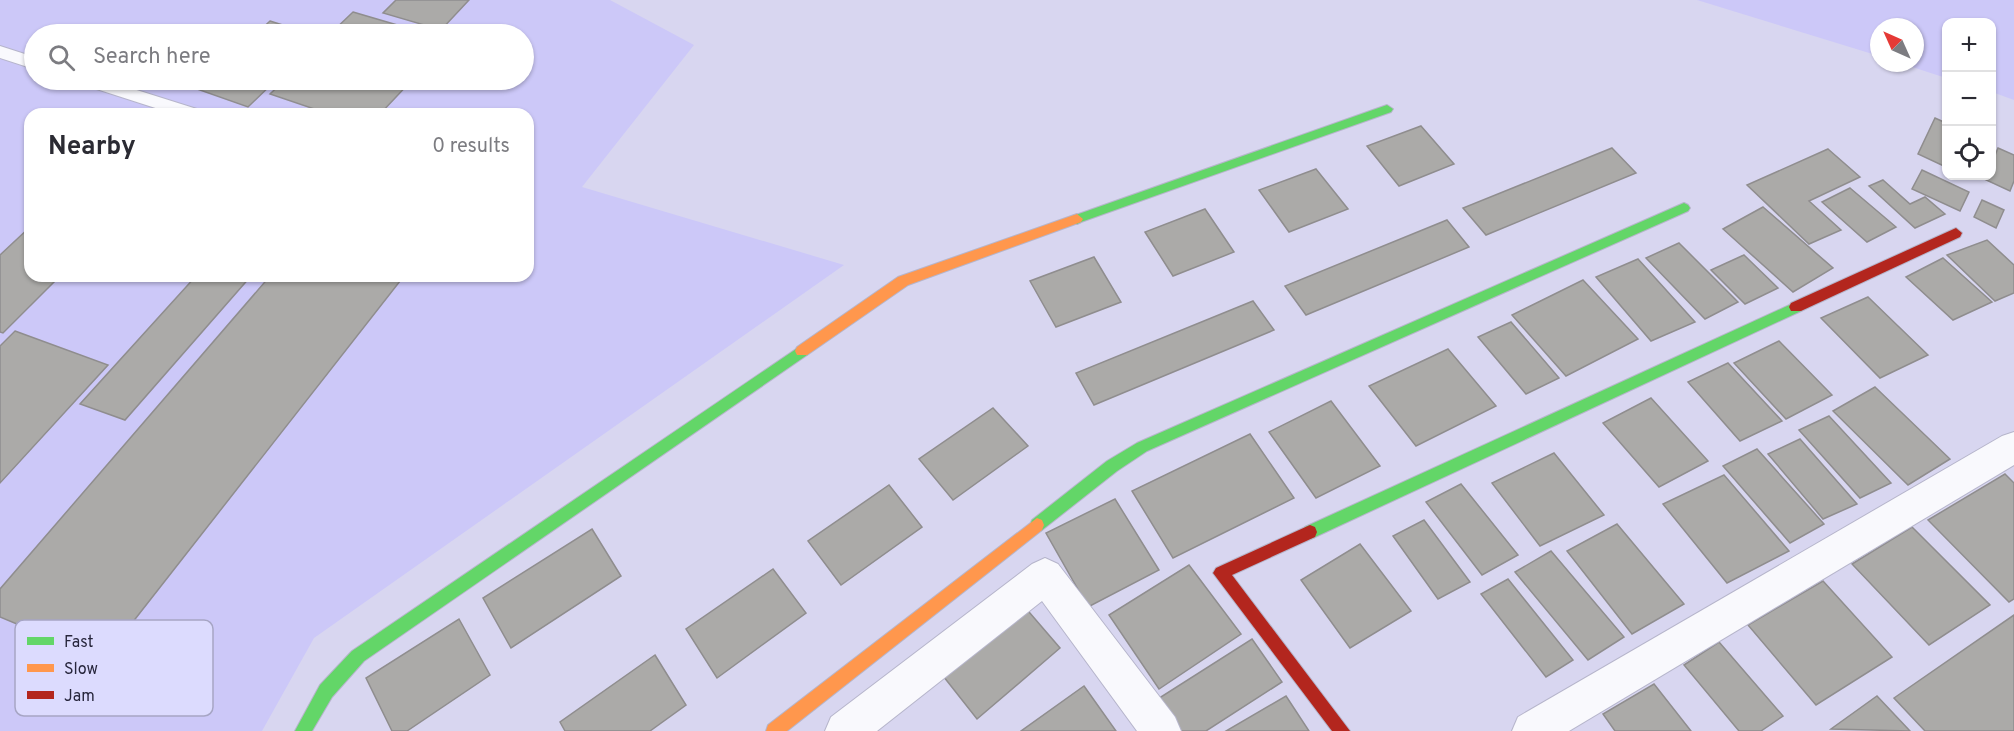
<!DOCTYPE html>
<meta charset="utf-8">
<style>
:root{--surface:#fff;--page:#f2f2f3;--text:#2b2b33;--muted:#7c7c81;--line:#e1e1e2}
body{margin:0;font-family:Overpass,sans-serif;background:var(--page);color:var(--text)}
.controls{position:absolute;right:18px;top:18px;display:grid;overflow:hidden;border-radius:12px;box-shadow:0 2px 4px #0004}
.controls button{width:54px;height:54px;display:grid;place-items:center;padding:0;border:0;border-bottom:2px solid var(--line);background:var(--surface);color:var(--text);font:30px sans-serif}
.compass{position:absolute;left:1870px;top:18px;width:54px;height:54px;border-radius:50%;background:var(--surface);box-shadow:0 2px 4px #0004;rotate:315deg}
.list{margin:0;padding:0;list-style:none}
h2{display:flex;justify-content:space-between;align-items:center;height:78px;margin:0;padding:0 24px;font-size:26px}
h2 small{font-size:20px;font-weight:400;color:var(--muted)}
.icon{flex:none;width:33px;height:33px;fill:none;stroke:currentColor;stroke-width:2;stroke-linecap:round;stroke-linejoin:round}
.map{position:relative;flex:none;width:2014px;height:731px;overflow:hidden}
.search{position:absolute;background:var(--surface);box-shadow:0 2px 4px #0004;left:24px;top:24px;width:510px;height:66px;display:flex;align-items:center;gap:15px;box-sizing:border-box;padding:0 21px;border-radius:33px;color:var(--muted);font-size:22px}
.panel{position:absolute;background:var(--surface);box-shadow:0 2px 4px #0004;left:24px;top:108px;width:510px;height:174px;border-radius:18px}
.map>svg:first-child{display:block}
.built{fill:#ccc8f8;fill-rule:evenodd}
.building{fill:#abaaa8;stroke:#8f8d8e;stroke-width:1.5}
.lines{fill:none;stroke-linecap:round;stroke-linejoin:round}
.lane-casing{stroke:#b6b5cb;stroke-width:2}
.street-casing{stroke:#b6b5cb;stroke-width:2}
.fast-casing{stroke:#b6b5cb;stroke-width:2}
.slow-casing{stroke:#b6b5cb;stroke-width:2}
.jam-casing{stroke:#b6b5cb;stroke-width:2}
.lane{fill:#f9f9fd;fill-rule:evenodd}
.street{fill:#f9f9fd;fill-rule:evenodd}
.fast{fill:#63d668;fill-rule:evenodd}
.slow{fill:#ff974d;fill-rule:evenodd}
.jam{fill:#b3261e;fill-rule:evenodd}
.key{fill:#dcdbfe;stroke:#a6a5c4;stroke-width:1.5}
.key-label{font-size:16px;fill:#27263c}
</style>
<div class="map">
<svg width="2014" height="731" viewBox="0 0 2014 731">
<rect width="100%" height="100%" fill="#d8d6f0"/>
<!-- built -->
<g class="built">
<path d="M0 0H610L694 45 582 187 844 265 314 638 262 731H0ZM34 34H524V80H34ZM30 114H528V276H30Z"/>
<path d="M1697 0H2014V100L1992 92V22H1946V78L1900 63H1915V27H1879V56Z"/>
</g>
<!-- building -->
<g class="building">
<path d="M396 0H469L441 30 383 13Z"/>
<path d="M353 12 428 34H330Z"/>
<path d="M270 21 311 34H256Z"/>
<path d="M207 80H276L248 107 197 89Z"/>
<path d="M285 80H412L380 114H329L270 94Z"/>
<path d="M1935 118 1946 123V167L1918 154Z"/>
<path d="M1421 126 1454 164 1399 186 1367 146Z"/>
<path d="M1612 148 1636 173 1486 235 1463 208Z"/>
<path d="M1998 148 2014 155V181L2010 191 1984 179 1986 176H1992V163Z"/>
<path d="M1828 149 1860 177 1809 201 1841 230 1809 244 1747 185Z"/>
<path d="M1316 169 1348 209 1289 232 1259 190Z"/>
<path d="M1922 170 1969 192 1960 211 1912 189Z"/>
<path d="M1883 180 1910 204 1925 197 1945 214 1915 228 1869 186Z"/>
<path d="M1850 188 1896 227 1867 242 1822 202Z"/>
<path d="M1982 200 2004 210 1996 228 1974 217Z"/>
<path d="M1763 207 1833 268 1793 292 1723 229Z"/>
<path d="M1205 209 1234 252 1173 276 1145 232Z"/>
<path d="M1447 220 1469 247 1306 315 1285 286Z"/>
<path d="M30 227V276H60L3 333 0 332V255Z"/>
<path d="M1987 240 2014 265V293L1995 301 1947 255Z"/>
<path d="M1679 243 1738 302 1705 319 1646 258Z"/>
<path d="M1744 255 1778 288 1745 304 1711 270Z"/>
<path d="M1094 257 1121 302 1056 327 1030 281Z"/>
<path d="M1943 258 1992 302 1953 320 1906 277Z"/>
<path d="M1638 259 1695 322 1651 341 1596 277Z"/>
<path d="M196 276H251L125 420 80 404Z"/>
<path d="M270 276H404L103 660 0 617V589Z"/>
<path d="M1583 280 1638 339 1566 376 1512 315Z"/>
<path d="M1868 297 1928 355 1880 378 1821 318Z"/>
<path d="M1253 301 1274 330 1094 405 1076 373Z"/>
<path d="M1511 322 1559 378 1526 394 1478 337Z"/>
<path d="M15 331 108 365 0 483V346Z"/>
<path d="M1779 341 1832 395 1786 419 1734 363Z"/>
<path d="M1448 349 1496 406 1416 446 1369 386Z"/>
<path d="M1728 363 1782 421 1740 441 1688 382Z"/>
<path d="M1875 387 1950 459 1908 485 1833 411Z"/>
<path d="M1651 398 1708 461 1659 487 1603 423Z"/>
<path d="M1331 401 1380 466 1316 498 1269 432Z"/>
<path d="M993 408 1028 446 953 500 919 459Z"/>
<path d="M1829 416 1891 483 1860 498 1799 430Z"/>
<path d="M1250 434 1294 498 1173 558 1132 491Z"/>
<path d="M1800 439 1857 504 1823 519 1768 454Z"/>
<path d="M1757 449 1824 524 1790 543 1723 466Z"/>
<path d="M1554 453 1604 515 1540 546 1492 483Z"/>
<path d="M2005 474 2014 483V599L2009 602 1928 520Z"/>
<path d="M1724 475 1789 551 1727 583 1663 504Z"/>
<path d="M1461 484 1518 555 1482 575 1426 502Z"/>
<path d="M889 485 922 527 841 585 808 541Z"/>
<path d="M1115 499 1159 570 1088 607 1046 533Z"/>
<path d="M1424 520 1470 582 1438 599 1393 536Z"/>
<path d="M1617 524 1684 604 1632 634 1567 551Z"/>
<path d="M1912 527 1990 605 1929 645 1852 564Z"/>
<path d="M592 529 621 576 511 648 483 598Z"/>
<path d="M1360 544 1411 611 1350 648 1301 580Z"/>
<path d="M1551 551 1624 637 1588 660 1515 572Z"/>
<path d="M1189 565 1241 634 1159 689 1109 615Z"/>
<path d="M773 569 806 613 717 678 686 629Z"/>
<path d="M1508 579 1573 660 1546 677 1481 594Z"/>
<path d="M1823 581 1892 657 1816 705 1748 625Z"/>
<path d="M1023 605 1060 648 977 719 940 672Z"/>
<path d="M2014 615V731H1925L1894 698Z"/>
<path d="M459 619 490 675 407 731H392L366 678Z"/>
<path d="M1252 639 1282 682 1206 731H1172L1153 702Z"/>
<path d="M1719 642 1783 716 1761 731H1739L1684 665Z"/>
<path d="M655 655 686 705 650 731H565L560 722Z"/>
<path d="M1654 684 1691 731H1615L1603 714Z"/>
<path d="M1084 686 1116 731H1021Z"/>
<path d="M1286 696 1309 731H1226Z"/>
<path d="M1877 696 1910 731 1831 729Z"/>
</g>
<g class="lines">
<!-- lane casing -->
<g class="lane-casing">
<g id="lane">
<path d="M0 46 34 57V69L0 58Z"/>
<path d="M79 80H105L200 110 202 114H174L81 84Z"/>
</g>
</g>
<!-- street casing -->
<g class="street-casing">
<g id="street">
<path d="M2014 432V465L1569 731H1512L1518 717 2002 436Z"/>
<path d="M1045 558 1058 564 1175 717 1181 731H1137L1042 601 877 731H825L831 717 1032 564Z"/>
</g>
</g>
<!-- fast casing -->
<g class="fast-casing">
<g id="fast">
<path d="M1387 105 1393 109 1391 112 1081 222 1077 224 1071 219 1073 216Z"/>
<path d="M1684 203 1688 205 1690 208 1688 211 1147 451 1117 471 1042 530 1037 532 1032 530 1030 525 1032 520 1107 461 1137 443Z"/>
<path d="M1796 302 1801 303 1803 307 1801 311 1315 537 1310 539 1305 537 1303 532 1305 527Z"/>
<path d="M802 345 807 347 809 351 807 355 364 661 332 697 312 731H295L320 685 352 651Z"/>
</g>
</g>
<!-- slow casing -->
<g class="slow-casing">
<g id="slow">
<path d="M1077 214 1083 219 1081 222 908 285 807 355H797L795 351 797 347 898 277Z"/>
<path d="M1037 518 1042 520 1044 525 1042 530 787 731H766L768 725Z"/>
</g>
</g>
<!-- jam casing -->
<g class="jam-casing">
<g id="jam">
<path d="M1956 228 1962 233 1960 237 1801 311H1791L1789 307 1791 303Z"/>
<path d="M1310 525 1315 527 1317 532 1315 537 1232 575 1350 731H1332L1213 573 1216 568Z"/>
</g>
</g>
<!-- lane -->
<use href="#lane" class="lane"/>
<!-- street -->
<use href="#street" class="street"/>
<!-- fast -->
<use href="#fast" class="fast"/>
<!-- slow -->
<use href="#slow" class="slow"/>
<!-- jam -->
<use href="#jam" class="jam"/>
</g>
<!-- legend -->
<rect x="15" y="620" width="198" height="96" rx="9" class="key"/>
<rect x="27" y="637" width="27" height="8" fill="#63d668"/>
<rect x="27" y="664" width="27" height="8" fill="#ff974d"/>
<rect x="27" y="691" width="27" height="8" fill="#b3261e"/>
<g class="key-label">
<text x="64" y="647">Fast</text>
<text x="64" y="674">Slow</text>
<text x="64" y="701">Jam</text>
</g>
</svg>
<div class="controls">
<button>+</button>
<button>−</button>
<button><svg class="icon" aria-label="locate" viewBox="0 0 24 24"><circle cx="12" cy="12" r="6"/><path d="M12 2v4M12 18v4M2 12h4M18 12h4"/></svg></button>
</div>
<svg class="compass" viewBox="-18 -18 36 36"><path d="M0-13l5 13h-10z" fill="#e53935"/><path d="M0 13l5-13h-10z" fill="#7c7c81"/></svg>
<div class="search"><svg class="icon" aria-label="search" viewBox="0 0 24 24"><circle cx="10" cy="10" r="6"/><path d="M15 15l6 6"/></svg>Search here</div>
<section class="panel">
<h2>Nearby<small>0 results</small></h2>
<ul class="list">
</ul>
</section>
</div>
